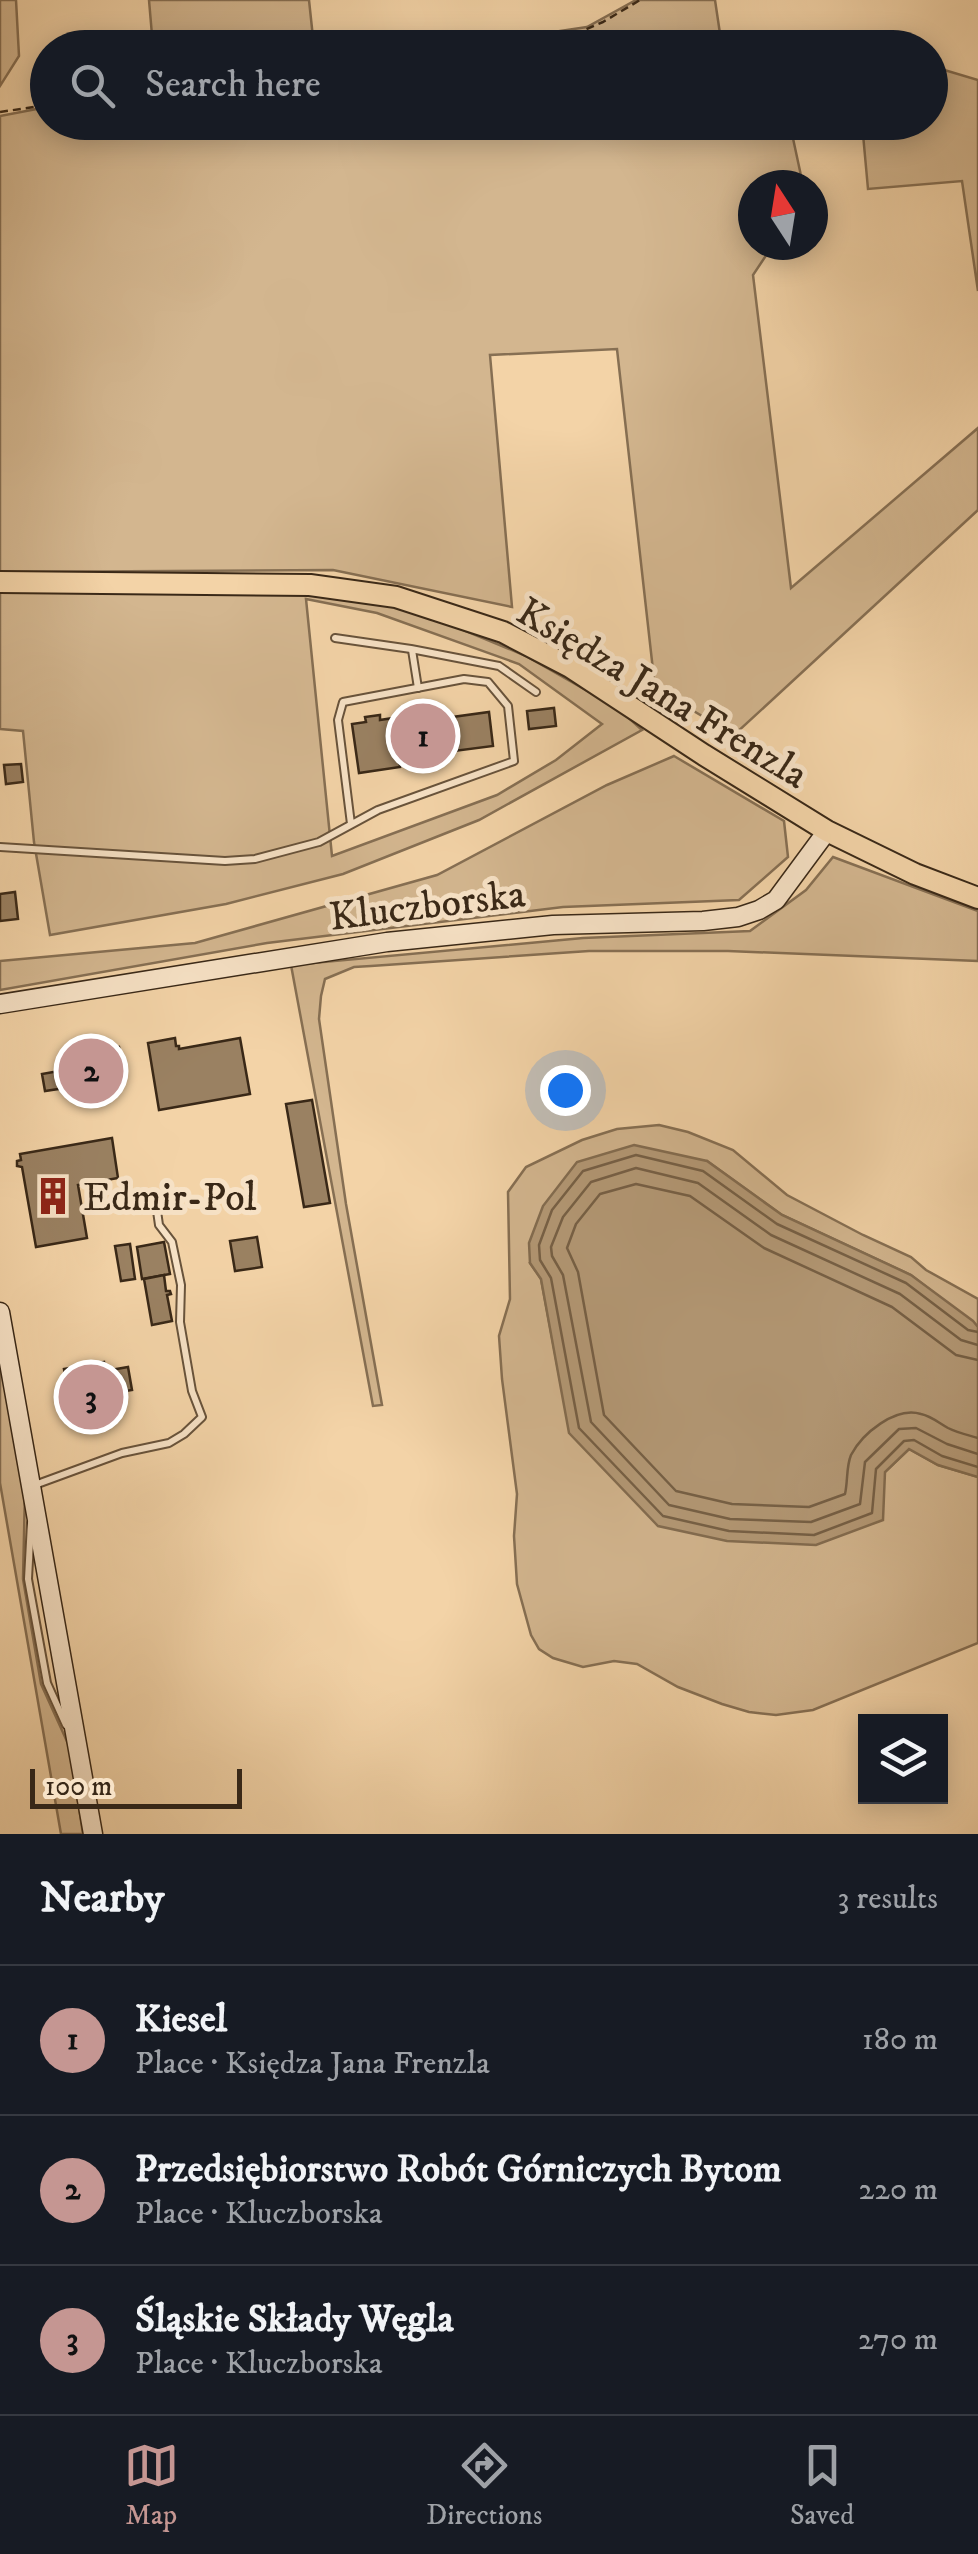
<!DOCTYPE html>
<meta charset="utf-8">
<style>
:root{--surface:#171b24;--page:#242831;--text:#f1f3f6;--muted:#9ea1a6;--line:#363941;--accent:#c59692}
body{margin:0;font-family:"IM FELL DW Pica",serif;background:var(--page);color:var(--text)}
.controls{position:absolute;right:30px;bottom:30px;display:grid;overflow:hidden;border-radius:0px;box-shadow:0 5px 25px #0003}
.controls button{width:90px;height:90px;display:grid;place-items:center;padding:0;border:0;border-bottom:2px solid var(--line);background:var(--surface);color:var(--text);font:50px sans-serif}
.compass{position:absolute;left:738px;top:170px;width:90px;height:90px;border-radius:50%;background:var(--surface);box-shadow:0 5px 25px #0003;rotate:348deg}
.scale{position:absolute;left:30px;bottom:25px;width:212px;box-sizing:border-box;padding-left:10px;border:5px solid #392817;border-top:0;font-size:28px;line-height:35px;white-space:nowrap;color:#392817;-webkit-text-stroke:8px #f7e2c6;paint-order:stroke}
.you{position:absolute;left:565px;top:1090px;width:35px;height:35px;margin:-25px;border:8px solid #fff;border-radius:50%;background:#1a73e8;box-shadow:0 0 0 15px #1a73e833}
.badge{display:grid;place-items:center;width:65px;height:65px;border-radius:50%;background:var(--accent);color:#111;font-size:32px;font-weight:700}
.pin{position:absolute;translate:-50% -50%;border:5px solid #fff;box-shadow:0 2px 10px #0006}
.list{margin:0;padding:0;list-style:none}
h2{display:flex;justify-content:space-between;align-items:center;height:130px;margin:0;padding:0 40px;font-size:42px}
h2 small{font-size:32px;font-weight:400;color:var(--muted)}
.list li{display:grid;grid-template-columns:65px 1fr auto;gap:30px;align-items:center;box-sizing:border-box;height:150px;padding:0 40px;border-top:2px solid var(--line)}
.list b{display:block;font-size:38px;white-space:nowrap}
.list p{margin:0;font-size:32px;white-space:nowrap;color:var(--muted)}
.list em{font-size:32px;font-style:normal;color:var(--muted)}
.icon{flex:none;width:55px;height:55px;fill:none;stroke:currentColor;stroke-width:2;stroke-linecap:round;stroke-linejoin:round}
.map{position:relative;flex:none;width:978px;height:1834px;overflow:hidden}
.search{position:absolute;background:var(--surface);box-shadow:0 5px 25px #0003;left:30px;right:30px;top:30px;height:110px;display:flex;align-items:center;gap:25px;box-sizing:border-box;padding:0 35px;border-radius:55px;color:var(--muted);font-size:38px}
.sheet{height:580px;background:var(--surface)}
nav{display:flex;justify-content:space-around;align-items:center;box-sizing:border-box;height:140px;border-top:2px solid var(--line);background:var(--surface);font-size:28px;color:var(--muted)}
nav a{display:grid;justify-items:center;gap:5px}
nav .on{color:var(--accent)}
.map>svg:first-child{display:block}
.green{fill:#d3b68f;stroke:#866f53;stroke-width:2.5;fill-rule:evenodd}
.water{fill:#b49976;stroke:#836c50;stroke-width:2.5}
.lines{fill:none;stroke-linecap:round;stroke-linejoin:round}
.shore{stroke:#766046;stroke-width:2.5}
.building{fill:#9a8162;stroke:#392817;stroke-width:2.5}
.lane-casing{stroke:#68533b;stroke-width:10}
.secondary-casing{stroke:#392817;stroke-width:21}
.primary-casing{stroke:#392817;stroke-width:24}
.path{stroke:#392817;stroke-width:2.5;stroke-dasharray:8 5;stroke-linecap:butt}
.lane{stroke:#f7e2c6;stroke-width:6}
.secondary{stroke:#f7e2c6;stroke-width:18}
.primary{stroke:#f3d3a7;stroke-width:20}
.labels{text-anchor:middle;stroke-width:10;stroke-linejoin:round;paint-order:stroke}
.street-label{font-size:40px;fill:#392817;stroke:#f7e2c6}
.poi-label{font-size:40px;fill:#392817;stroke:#f7e2c6;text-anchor:start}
</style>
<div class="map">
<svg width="978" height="1834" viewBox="0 0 978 1834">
<rect width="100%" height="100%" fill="#f3d3a7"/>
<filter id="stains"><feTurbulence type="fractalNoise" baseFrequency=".002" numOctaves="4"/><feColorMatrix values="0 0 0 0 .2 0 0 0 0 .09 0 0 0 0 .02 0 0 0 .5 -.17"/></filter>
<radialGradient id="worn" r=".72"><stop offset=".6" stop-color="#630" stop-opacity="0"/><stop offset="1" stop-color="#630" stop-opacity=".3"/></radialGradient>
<!-- green -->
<g class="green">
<path d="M0 0H16L19 56 0 86Z"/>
<path d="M149 0H309L314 47H153Z"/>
<path d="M636 0H715L722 47H452L587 27Z"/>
<path d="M931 66 978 80V291L962 181 868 189 862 123 930 122Z"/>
<path d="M47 107 48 122 785 123 791 129 803 185H753V245H773L753 275 791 588 978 428V510L734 735 655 688 617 349 490 355 512 607 333 570 0 572V116Z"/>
<path d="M0 591 307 594 381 602 449 624 526 656 619 709 642 730 479 820 343 874 226 904 50 935 34 842 23 731 0 729ZM306 599 377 613 519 664 602 724 556 760 497 795 332 856Z"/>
<path d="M674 756 784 821 788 857 739 900 563 907 267 943 0 990V961L195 943 437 875 607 785Z"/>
<path d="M833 857 978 911V961L728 951H589L371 966 354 967 325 979 321 996 319 1019 346 1204 382 1405 373 1406 291 965 583 938 750 931 806 890Z"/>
<path d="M659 1125 688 1132 733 1150 787 1195 863 1235 911 1257 926 1270 978 1299V1327L911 1275 782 1215 707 1161 530 1263 541 1279 570 1433 885 1472 909 1449 938 1465 978 1477V1643L813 1710 776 1715 749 1712 722 1704 678 1687 637 1664 614 1661 583 1667 553 1658 539 1649 531 1635 517 1584 514 1536 517 1494 502 1379 499 1336 510 1299 508 1192 526 1167 582 1140 617 1129Z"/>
<path d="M0 1353 25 1492 23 1579 41 1684 70 1748 83 1834H61L0 1483Z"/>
</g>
<!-- water -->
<path class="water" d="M634 1145 707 1161 782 1215 911 1275 973 1321 978 1327V1477L938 1465 909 1449 885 1472 883 1520 816 1545 727 1541 658 1526 569 1433 541 1279 530 1263 529 1243 543 1206 577 1162Z"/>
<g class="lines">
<!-- shore -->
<g class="shore">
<path d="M978 1332 968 1330 906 1283 777 1224 703 1171 636 1155 583 1171 552 1210 539 1245 540 1260 551 1278 579 1428 663 1516 729 1531 814 1535 872 1513 876 1469 904 1441 914 1440 942 1456 978 1467"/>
<path d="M978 1345 961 1340 900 1294 771 1235 698 1183 636 1168 591 1182 563 1217 551 1247 552 1256 563 1275 591 1422 669 1505 730 1519 811 1522 860 1504 865 1462 899 1429 916 1428 947 1444 978 1454"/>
<path d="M978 1360 956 1355 892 1307 764 1248 690 1196 636 1184 600 1194 576 1224 567 1248 578 1272 604 1415 676 1491 732 1504 809 1507 845 1494C848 1481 846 1467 851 1455 862 1434 895 1406 921 1414 931 1416 939 1423 948 1428 958 1433 968 1435 978 1438"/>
</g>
</g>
<!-- building -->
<g class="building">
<path d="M554 708 556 726 529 729 527 711Z"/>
<path d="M489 712 493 746 399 758 400 767 359 773 352 724 366 722 365 717 380 715V720L393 718 394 725Z"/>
<path d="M21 764 23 782 6 784 4 765Z"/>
<path d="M15 892 18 919 0 921V894Z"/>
<path d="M175 1038 176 1046H179V1049L240 1038 250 1094 159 1110 148 1043Z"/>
<path d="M119 1047 125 1079 45 1091 42 1074 76 1068 73 1056Z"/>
<path d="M312 1100 330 1203 304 1207 286 1104Z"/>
<path d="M112 1138 118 1178 78 1185 87 1238 36 1247 22 1167 17 1166V1161L21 1160 20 1154Z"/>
<path d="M257 1237 262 1267 235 1271 230 1241Z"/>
<path d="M164 1242 170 1274 142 1279 137 1247Z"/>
<path d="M130 1244 135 1279 121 1281 115 1246Z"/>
<path d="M164 1275 166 1291H170L171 1294 167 1295 172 1321 152 1325 144 1279Z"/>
<path d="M104 1362 105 1371 128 1367 132 1390 113 1393 118 1419 77 1426 74 1412H71L64 1369Z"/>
</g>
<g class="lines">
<!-- lane casing -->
<g class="lane-casing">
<g id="lane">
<path d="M335 638 411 649 499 666 536 692"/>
<path d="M412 650 418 688"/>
<path d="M0 847 225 861 255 859 319 842 378 810 514 761 508 706 488 682 464 679 343 702 338 720 351 824"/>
<path d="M32 1486 122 1453 169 1443 184 1434 202 1417 192 1391 180 1322 181 1285 172 1242 159 1225 155 1197"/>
<path d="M31 1523 28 1579 47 1683 66 1725"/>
</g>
</g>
<!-- secondary casing -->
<g class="secondary-casing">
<g id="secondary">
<path d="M0 1004 387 942 553 925 703 921 738 917 759 910 776 900 827 831"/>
<path d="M0 1312 93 1834"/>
</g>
</g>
<!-- primary casing -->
<g class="primary-casing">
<path id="primary" d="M0 582 310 585 396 597 503 632 570 667 704 755 827 831 915 874 978 898"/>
</g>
<!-- path -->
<g class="path">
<path d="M485 48 566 38 603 22 640 0"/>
<path d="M0 112 48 105"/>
<path d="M701 734 722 724 734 735V752"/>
<path d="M67 1054 78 1052 79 1055"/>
</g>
<!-- lane -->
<use href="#lane" class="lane"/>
<!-- secondary -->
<use href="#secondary" class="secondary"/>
<!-- primary -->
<use href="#primary" class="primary"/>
</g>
<!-- icons -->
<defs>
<g id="building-bare" transform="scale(3)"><path d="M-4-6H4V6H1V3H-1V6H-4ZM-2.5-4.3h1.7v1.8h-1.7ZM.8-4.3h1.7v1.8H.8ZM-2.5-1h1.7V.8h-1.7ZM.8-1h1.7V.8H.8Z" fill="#8f2418" stroke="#f7e2c6" stroke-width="2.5" paint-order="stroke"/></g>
</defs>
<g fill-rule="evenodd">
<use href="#building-bare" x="53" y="1196"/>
</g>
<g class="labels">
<!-- street labels -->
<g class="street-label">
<text transform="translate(663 692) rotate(31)" y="14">Księdza Jana Frenzla</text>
<text transform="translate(427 904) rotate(-7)" y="14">Kluczborska</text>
</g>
<!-- poi labels -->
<g class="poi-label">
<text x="83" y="1210">Edmir-Pol</text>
</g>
</g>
<rect width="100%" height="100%" filter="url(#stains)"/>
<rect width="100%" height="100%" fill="url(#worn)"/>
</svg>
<div class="controls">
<button><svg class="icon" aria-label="layers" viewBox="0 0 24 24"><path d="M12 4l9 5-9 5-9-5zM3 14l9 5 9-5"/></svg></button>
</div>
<svg class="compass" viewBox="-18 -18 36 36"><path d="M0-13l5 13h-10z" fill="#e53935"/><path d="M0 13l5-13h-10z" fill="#9ea1a6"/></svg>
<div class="scale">100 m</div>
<div class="you"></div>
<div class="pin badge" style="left:423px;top:736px">1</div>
<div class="pin badge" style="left:91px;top:1071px">2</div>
<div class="pin badge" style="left:91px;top:1397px">3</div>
<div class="search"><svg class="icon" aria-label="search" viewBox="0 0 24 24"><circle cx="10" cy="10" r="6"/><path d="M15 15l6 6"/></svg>Search here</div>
</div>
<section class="sheet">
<h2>Nearby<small>3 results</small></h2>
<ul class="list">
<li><span class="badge">1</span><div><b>Kiesel</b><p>Place · Księdza Jana Frenzla</p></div><em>180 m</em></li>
<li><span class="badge">2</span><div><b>Przedsiębiorstwo Robót Górniczych Bytom</b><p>Place · Kluczborska</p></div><em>220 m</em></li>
<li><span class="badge">3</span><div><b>Śląskie Składy Węgla</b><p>Place · Kluczborska</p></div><em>270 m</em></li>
</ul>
</section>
<nav>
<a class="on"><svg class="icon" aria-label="map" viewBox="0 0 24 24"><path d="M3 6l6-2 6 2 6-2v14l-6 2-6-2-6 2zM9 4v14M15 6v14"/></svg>Map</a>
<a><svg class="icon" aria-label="directions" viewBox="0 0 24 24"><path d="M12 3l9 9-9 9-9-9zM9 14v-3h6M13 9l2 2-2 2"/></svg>Directions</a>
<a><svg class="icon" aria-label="saved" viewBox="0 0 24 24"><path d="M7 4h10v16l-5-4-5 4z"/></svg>Saved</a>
</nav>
